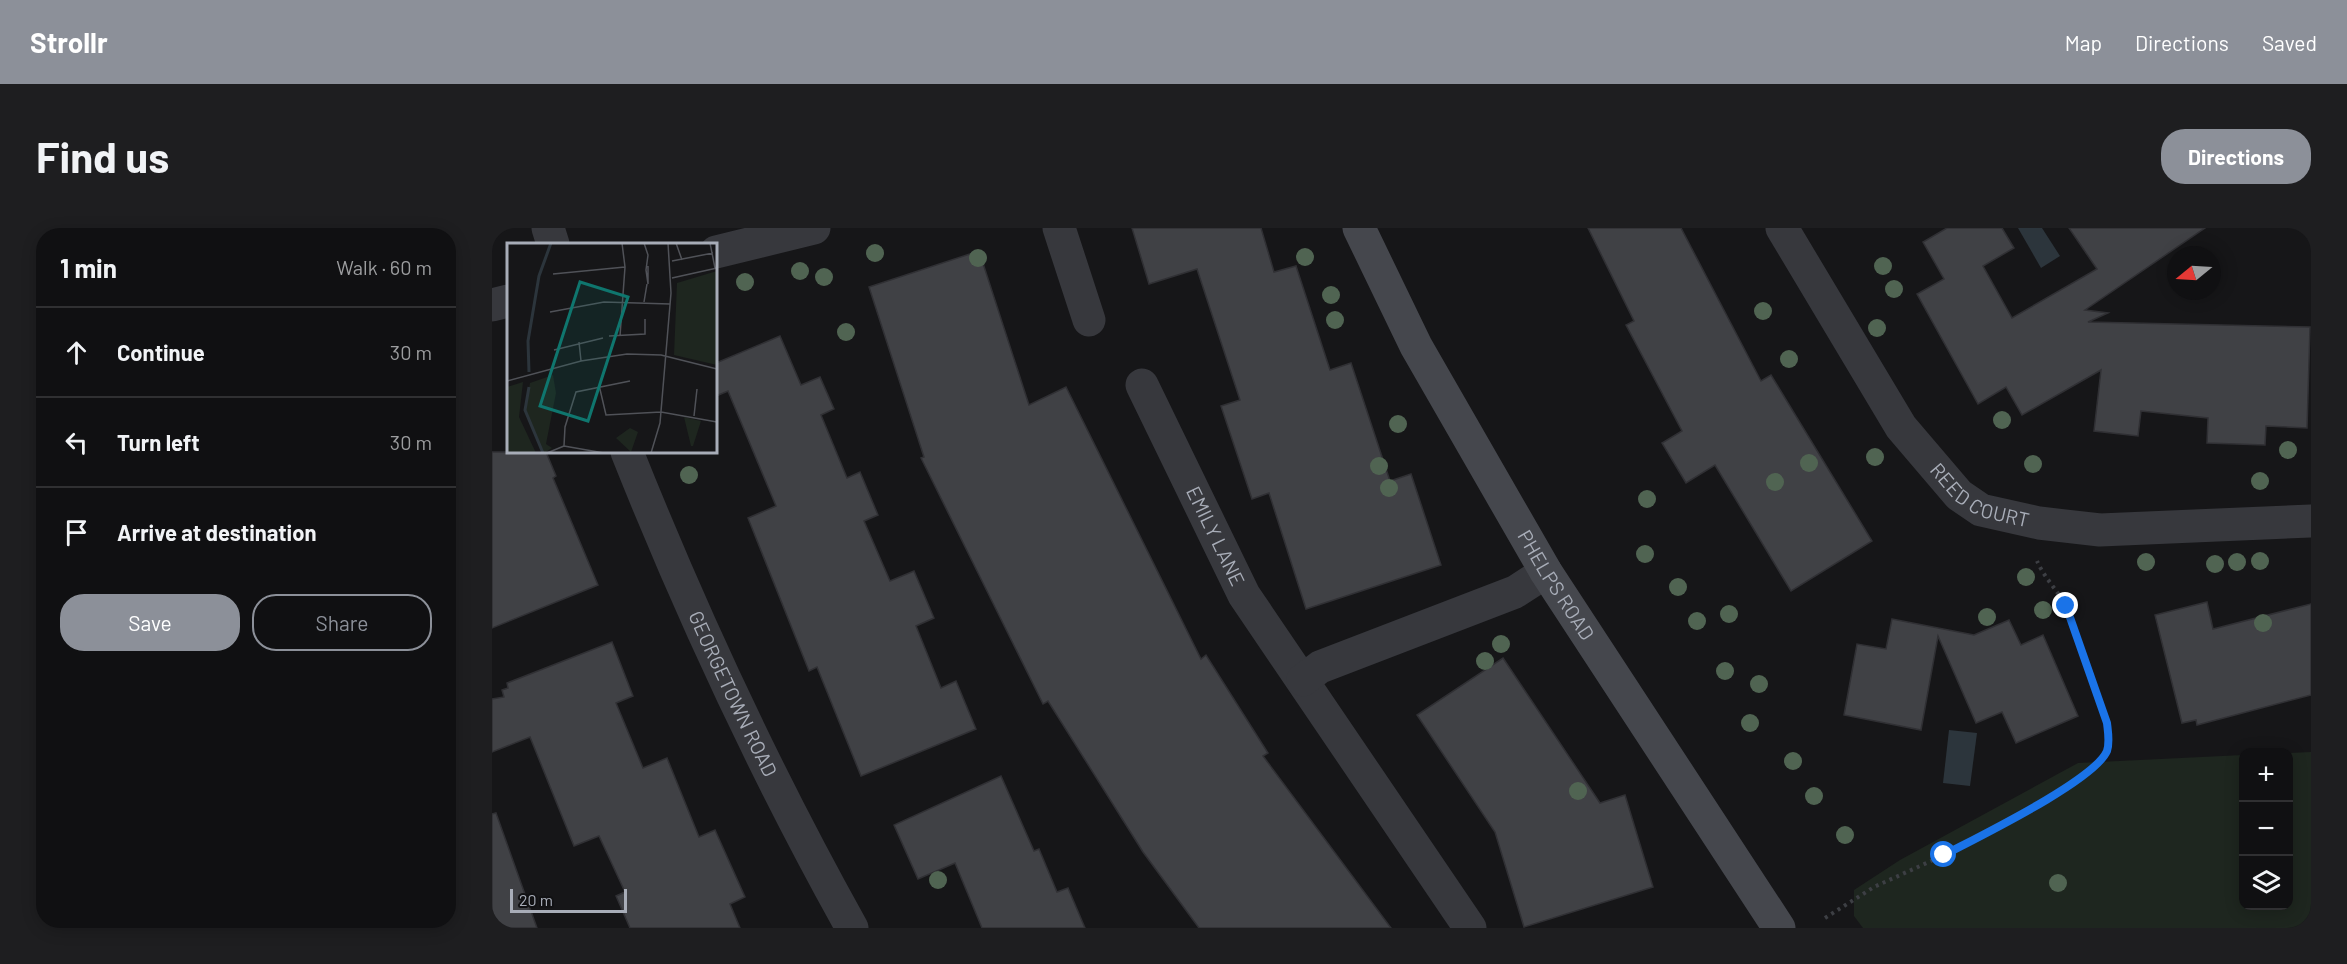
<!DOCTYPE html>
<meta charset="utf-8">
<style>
:root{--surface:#101012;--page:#1e1e20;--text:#f1f3f6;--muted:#9c9d9f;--line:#303032;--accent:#8c9099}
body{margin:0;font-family:Barlow,sans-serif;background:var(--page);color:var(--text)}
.controls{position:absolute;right:18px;bottom:18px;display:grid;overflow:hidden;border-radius:12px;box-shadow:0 3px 15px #0003}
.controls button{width:54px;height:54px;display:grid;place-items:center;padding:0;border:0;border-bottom:2px solid var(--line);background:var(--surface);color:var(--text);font:30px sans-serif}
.compass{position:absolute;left:1675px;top:18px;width:54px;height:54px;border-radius:50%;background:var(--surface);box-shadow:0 3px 15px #0003;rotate:252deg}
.scale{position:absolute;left:18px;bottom:15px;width:117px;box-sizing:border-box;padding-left:6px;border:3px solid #a8adb8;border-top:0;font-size:16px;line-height:21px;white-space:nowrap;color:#a8adb8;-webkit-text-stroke:4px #111113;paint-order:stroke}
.stop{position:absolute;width:18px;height:18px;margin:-14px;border:4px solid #1a73e8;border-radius:50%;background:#fff}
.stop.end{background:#1a73e8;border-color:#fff;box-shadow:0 2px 6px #0008}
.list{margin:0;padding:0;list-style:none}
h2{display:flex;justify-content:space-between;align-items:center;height:78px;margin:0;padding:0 24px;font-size:26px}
h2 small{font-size:20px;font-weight:400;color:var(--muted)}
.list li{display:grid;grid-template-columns:39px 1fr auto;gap:18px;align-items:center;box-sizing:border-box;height:90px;padding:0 24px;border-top:2px solid var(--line)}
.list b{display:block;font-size:22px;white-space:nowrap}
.list em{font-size:20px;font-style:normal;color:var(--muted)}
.actions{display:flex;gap:12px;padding:18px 24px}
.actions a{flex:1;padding:14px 0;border:2px solid var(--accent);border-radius:24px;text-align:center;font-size:21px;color:var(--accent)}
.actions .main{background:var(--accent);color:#fff}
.icon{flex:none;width:33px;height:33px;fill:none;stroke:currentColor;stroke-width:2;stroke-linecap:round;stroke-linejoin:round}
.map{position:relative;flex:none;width:1819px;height:700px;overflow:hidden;border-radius:24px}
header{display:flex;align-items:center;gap:36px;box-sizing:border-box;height:84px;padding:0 30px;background:var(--accent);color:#fff}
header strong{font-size:28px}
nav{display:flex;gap:33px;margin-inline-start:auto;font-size:21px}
.intro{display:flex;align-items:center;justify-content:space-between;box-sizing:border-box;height:144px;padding:0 36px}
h1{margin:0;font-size:42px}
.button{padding:15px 27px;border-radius:24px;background:var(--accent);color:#fff;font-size:21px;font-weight:700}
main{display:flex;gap:36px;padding:0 36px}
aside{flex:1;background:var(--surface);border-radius:24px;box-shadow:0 3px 15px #0003}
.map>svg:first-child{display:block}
.green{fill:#1e261f}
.water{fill:#2c353c}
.building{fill:#404145;stroke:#303034;stroke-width:1.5}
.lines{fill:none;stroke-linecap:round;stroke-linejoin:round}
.path{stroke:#3d3f44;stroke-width:4;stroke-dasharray:3 4.5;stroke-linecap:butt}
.street{stroke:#37383d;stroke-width:33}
.secondary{stroke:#45474d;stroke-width:33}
.tree{fill:#506452}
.route{stroke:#1a73e8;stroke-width:8}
.labels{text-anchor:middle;stroke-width:4.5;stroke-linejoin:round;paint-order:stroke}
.street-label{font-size:20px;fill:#a8adb8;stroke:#111113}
.inset-river{fill:none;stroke:#2c353c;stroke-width:3}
.inset-road{fill:none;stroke:#505258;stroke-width:1.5}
.view{fill:#0f766e;fill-opacity:0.15;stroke:#0f766e;stroke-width:3}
.inset-edge{fill:none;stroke:#a8adb8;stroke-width:3}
</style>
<header>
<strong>Strollr</strong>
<nav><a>Map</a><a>Directions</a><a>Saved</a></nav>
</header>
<div class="intro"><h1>Find us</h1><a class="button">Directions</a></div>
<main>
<aside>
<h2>1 min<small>Walk · 60 m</small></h2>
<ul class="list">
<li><svg class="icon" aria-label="ahead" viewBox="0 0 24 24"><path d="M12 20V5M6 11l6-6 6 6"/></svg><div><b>Continue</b></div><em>30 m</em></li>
<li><svg class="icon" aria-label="left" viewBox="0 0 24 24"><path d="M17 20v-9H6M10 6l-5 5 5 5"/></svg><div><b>Turn left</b></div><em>30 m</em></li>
<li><svg class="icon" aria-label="arrive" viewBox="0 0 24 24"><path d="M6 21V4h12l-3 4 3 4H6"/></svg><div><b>Arrive at destination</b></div></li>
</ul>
<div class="actions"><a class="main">Save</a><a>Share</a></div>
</aside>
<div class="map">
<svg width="1819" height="700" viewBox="0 0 1819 700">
<rect width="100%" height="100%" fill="#161618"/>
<!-- green -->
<path class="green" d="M1819 524V700H1371L1362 688V662L1408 632 1586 535 1751 527 1752 678H1796L1797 525Z"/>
<!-- water -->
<g class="water">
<path d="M1526 0H1550L1568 28 1549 40Z"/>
<path d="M1457 502 1485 505 1478 558 1451 555Z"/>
</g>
<!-- building -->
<g class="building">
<path d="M640 0H769L782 44 804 38 838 142 859 135 898 253 919 246 949 337 814 381 777 265 760 271 729 178 748 172 705 41 657 56Z"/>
<path d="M1096 0H1189L1269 153 1279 147 1380 313 1299 363 1223 237 1194 255 1170 215 1190 203 1134 97 1142 93Z"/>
<path d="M1455 0H1510L1522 20 1491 38 1520 90 1605 41 1577 0H1713L1593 82 1616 85 1596 94 1818 99 1815 200 1774 198 1773 217 1715 215 1716 190 1649 183 1646 208 1602 203 1609 142 1530 187 1514 159 1486 176 1425 66 1452 51 1431 14Z"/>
<path d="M487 23 537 177 574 159 709 431 714 427 776 525 771 528 899 700H707L651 624 556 473 551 476 429 230 432 229 377 59Z"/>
<path d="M288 108 309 157 328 149 342 181 329 187 355 250 368 244 386 287 372 293 398 353 422 343 442 390 424 398 449 460 464 453 484 501 369 548 325 439 317 443 256 290 284 278 236 163 224 168V135Z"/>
<path d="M0 224H54L64 248 61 250 106 357 0 400Z"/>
<path d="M1715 374 1721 401 1819 376V467L1705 497 1704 492 1690 495 1663 387Z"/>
<path d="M1400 391 1482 407 1517 392 1529 417 1551 407 1586 488 1524 515 1510 484 1484 495 1446 408 1429 502 1352 487 1365 416 1394 421Z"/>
<path d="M120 414 141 468 124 475 151 540 175 530 207 609 223 602 253 669 238 676 248 700H138L124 668 133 664 107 608 82 618 38 509 0 524V471L12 469 10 462 16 460 15 455Z"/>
<path d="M1011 430 1108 575 1133 567 1161 659 1032 699 1003 604 925 487Z"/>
<path d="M509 548 542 623 547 621 565 664 576 660 593 700H490L463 635 426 651 402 597Z"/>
<path d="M4 585 45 700H0V586Z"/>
</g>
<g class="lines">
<!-- path -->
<path class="path" d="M1333 690 1382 659 1452 627 1531 586 1593 546C1613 530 1619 521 1615 495L1574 378C1565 362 1552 349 1545 333"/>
<!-- street -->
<g class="street">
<path d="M56 0 61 16"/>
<path d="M567 0 597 92"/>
<path id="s1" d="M1290 0 1409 199 1467 267 1489 282 1547 295 1608 302 1819 293"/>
<path d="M224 24 322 0"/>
<path d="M0 77 16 73"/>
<path id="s2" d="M650 157 752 367 978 700"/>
<path id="s3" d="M135 224C200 387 274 546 360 700"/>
<path d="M811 452 828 439 1023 364 1054 344"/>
</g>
<!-- secondary -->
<path class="secondary" id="s4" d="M867 0 924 118 1054 344 1287 700"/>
</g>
<!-- trees -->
<g class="tree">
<circle cx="383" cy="25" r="9"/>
<circle cx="813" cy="29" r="9"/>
<circle cx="486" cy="30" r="9"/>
<circle cx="1391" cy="38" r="9"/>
<circle cx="308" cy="43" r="9"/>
<circle cx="332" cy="49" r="9"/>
<circle cx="253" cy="54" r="9"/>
<circle cx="1402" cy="61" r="9"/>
<circle cx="839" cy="67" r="9"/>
<circle cx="1271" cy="83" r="9"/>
<circle cx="843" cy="92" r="9"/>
<circle cx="1385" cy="100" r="9"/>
<circle cx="354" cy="104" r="9"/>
<circle cx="1297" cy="131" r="9"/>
<circle cx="1510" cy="192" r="9"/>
<circle cx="906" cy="196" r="9"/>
<circle cx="1796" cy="222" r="9"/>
<circle cx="1383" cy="229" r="9"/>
<circle cx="1317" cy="235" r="9"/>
<circle cx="1541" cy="236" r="9"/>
<circle cx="887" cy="238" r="9"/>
<circle cx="197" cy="247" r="9"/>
<circle cx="1768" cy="253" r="9"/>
<circle cx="1283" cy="254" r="9"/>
<circle cx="897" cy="260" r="9"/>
<circle cx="1155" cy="271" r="9"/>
<circle cx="1153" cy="326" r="9"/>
<circle cx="1768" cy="333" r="9"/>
<circle cx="1654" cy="334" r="9"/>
<circle cx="1745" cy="334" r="9"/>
<circle cx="1723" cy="336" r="9"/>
<circle cx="1534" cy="349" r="9"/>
<circle cx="1186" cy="359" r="9"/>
<circle cx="1551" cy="382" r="9"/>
<circle cx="1237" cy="386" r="9"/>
<circle cx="1495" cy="389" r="9"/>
<circle cx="1205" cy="393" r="9"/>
<circle cx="1771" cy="395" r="9"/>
<circle cx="1009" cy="416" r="9"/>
<circle cx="993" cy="433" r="9"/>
<circle cx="1233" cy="443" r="9"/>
<circle cx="1267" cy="456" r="9"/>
<circle cx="1258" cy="495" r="9"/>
<circle cx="1301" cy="533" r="9"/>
<circle cx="1086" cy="563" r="9"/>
<circle cx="1322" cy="568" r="9"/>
<circle cx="1353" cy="607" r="9"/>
<circle cx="446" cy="652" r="9"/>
<circle cx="1566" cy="655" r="9"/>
</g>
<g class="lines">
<!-- route -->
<path class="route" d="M1452 627C1484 610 1602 553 1615 523 1618 514 1616 504 1615 495L1574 378"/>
</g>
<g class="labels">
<!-- street labels -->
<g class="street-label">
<text dy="7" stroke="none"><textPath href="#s1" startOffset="340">REED COURT</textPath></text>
<text dy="7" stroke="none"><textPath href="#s2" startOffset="168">EMILY LANE</textPath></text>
<text dy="7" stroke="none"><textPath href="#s4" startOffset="408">PHELPS ROAD</textPath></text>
<text dy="7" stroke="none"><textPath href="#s3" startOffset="264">GEORGETOWN ROAD</textPath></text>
</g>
</g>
<!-- overview -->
<g transform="translate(15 15)">
<rect width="210" height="210" fill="#161618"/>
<path d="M210 28V122L167 112 170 40ZM46 132 49 150 39 201 45 205 37 210 18 167 23 140ZM16 139 12 174 29 210H0V144ZM177 174 194 178 186 203H184ZM123 185 131 189 124 209 109 195Z" fill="#1e261f"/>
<path class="inset-river" d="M22 129 21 98 32 33 44 0M22 144 18 167 36 210"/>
<path class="inset-road" d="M137 0 141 12 139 27 141 41V23M169 0 175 17M203 0 208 25M165 18 206 10M46 31 118 24M165 35 210 25M137 59 140 41M43 69 97 59 163 61M102 93 138 91V76M113 93 118 24 115 0M72 99 74 118M47 107 96 95M0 138 74 118 120 111 154 112 210 126M92 142 99 172 154 169 210 179M187 173 190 146M57 203 58 184 69 149 123 138M57 203 97 210M40 210 57 203M144 210 153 180 164 50 161 0"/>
<path class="view" d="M73 39 121 54 81 178 33 163Z"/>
<rect width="210" height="210" class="inset-edge"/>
</g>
</svg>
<div class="controls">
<button>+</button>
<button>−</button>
<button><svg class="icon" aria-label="layers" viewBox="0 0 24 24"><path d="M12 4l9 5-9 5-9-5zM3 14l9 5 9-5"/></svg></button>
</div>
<svg class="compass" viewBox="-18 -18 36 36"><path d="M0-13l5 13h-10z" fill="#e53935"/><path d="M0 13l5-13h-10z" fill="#9c9d9f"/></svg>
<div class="scale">20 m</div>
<div class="stop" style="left:1452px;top:627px"></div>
<div class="stop end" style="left:1574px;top:378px"></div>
</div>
</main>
